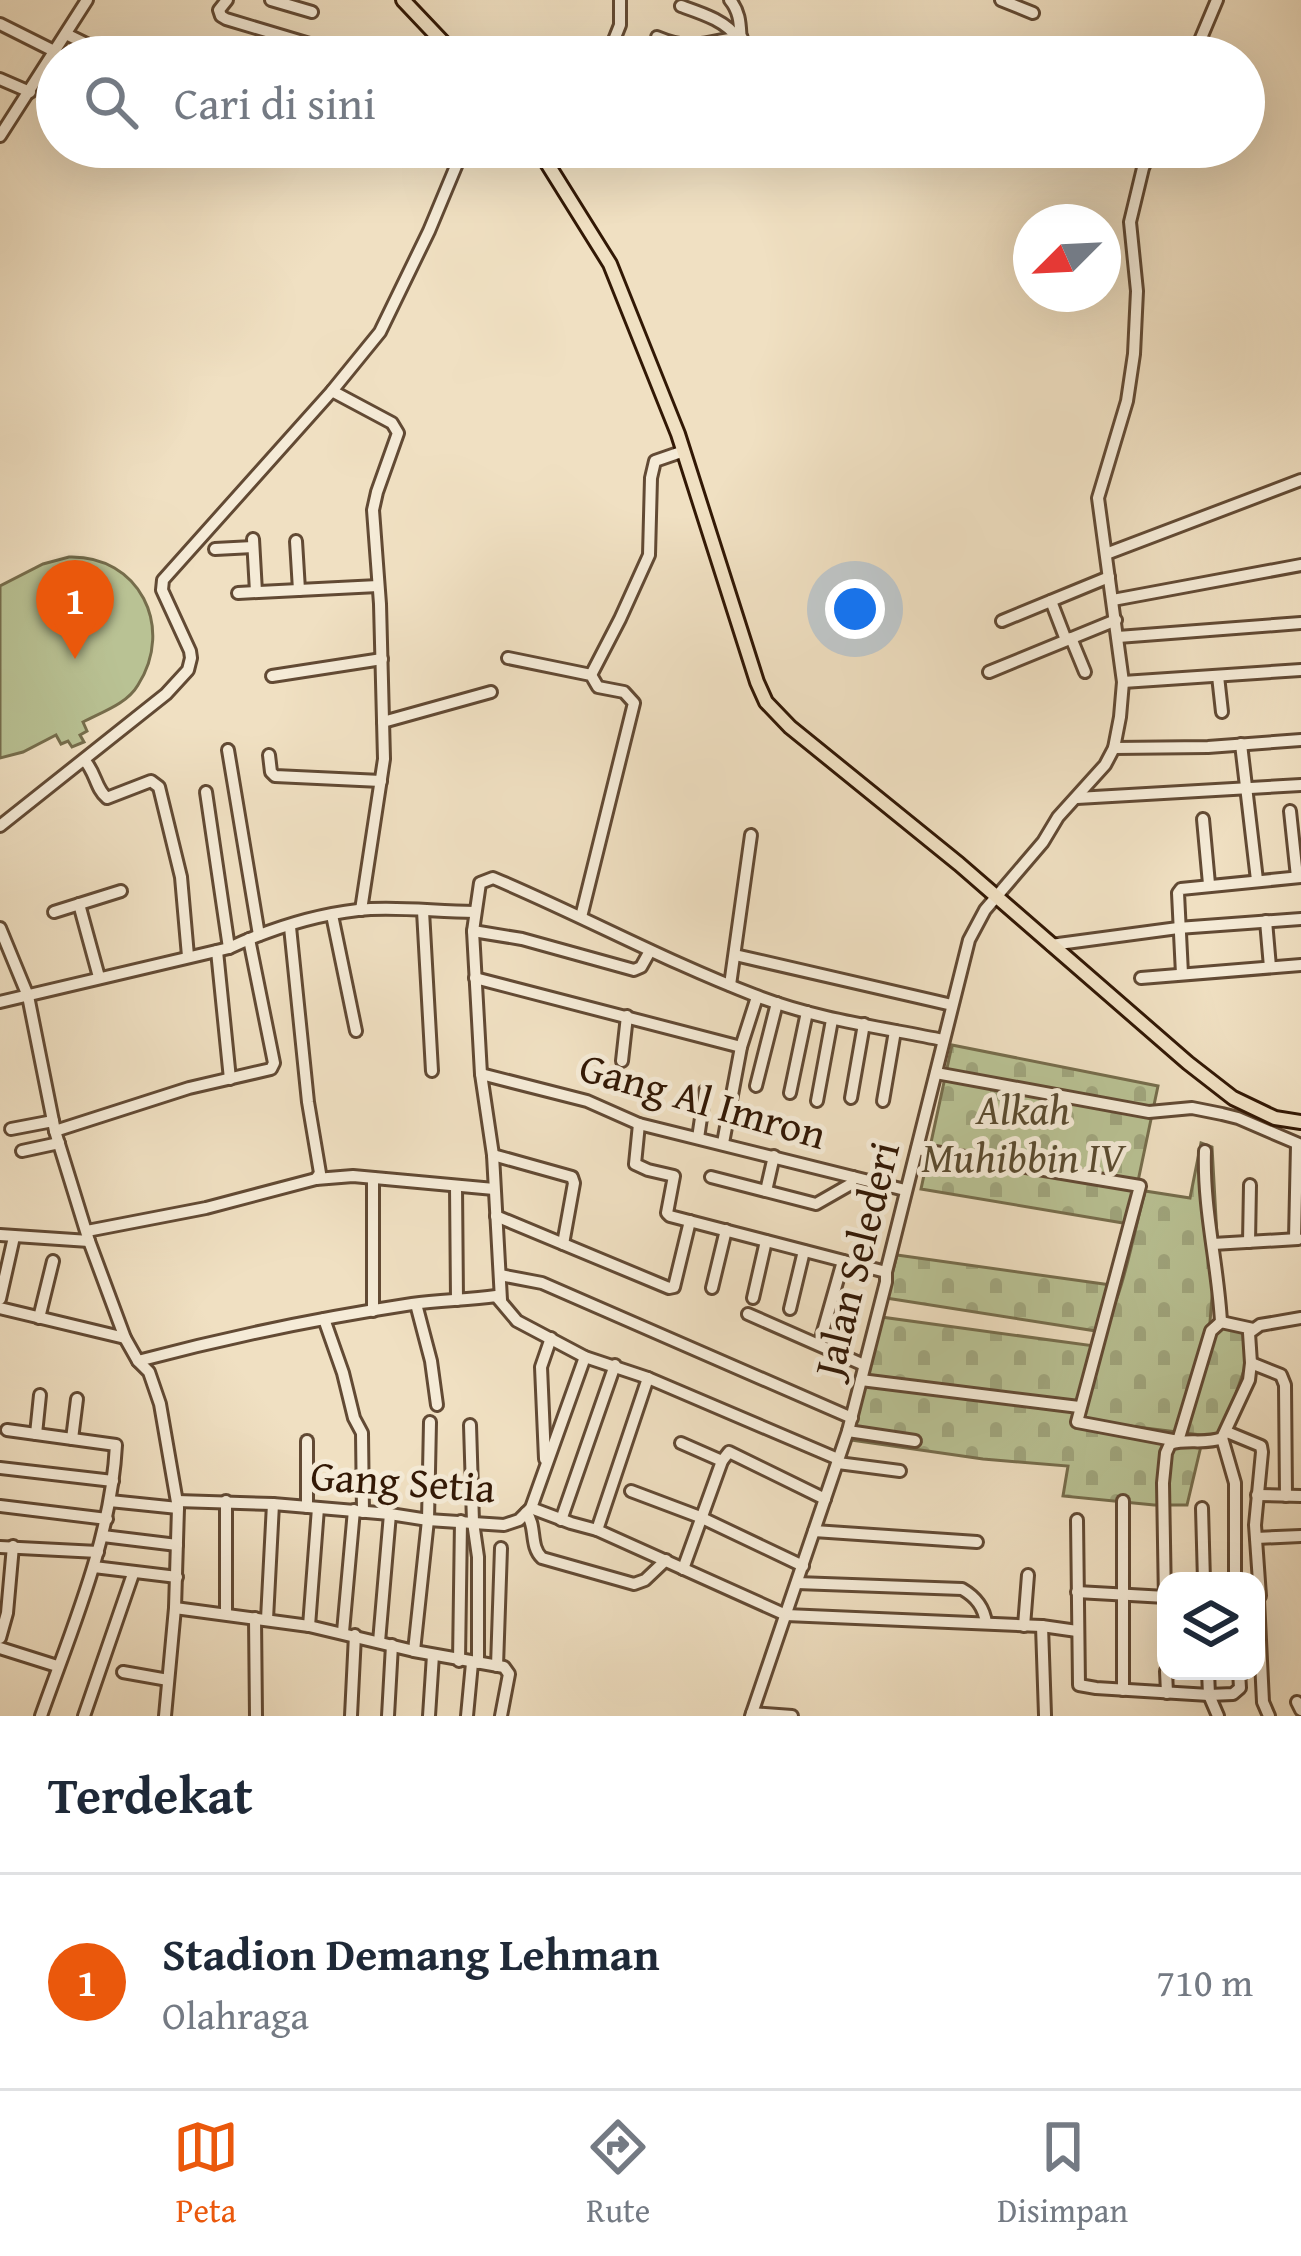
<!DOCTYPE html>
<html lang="id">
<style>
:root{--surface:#fff;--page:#f2f2f3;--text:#1f2937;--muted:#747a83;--line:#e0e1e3;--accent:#ea580c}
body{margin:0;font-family:"Gentium Book Plus",serif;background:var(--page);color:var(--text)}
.controls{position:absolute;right:36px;bottom:36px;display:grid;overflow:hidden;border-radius:24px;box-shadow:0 12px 48px #0002}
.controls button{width:108px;height:108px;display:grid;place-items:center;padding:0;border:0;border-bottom:3px solid var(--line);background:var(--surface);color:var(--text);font:60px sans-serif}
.compass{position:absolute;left:1013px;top:204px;width:108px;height:108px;border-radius:50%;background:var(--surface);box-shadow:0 12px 48px #0002;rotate:246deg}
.you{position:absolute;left:855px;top:609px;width:42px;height:42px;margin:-30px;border:9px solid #fff;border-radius:50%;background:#1a73e8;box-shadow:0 0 0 18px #1a73e833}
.badge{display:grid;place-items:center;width:78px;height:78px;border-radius:50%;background:var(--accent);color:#fff;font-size:39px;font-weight:700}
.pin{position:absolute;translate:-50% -99px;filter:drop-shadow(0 3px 6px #0008)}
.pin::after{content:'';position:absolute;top:63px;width:42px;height:36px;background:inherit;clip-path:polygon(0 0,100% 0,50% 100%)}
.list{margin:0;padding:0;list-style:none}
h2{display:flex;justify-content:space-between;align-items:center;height:156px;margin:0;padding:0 48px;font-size:51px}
h2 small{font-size:39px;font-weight:400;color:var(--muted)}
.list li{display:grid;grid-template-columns:78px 1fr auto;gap:36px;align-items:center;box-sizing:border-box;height:216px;padding:0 48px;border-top:3px solid var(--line)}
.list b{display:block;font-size:45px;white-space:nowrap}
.list p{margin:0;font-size:39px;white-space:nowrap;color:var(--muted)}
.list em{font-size:39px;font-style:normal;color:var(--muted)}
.icon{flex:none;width:66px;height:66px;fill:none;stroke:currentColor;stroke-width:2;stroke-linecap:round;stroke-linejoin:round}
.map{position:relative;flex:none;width:1301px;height:1716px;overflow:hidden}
.search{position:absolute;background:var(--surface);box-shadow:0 12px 48px #0002;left:36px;right:36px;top:36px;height:132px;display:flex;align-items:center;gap:30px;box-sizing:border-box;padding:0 42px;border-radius:66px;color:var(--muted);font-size:45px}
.sheet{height:372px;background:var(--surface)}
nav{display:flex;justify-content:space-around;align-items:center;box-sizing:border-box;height:168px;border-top:3px solid var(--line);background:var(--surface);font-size:33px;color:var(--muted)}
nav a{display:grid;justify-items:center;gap:6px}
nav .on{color:var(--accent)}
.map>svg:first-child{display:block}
.grass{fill:#b9c294;stroke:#766d4c;stroke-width:3}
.cemetery{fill:url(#cemetery-stones);stroke:#766d4c;stroke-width:3}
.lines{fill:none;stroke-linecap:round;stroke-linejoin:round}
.minor-casing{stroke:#624a34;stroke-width:16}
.major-casing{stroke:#321805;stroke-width:18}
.minor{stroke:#f5ebd7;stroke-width:10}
.major{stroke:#f0e0c2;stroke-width:12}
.labels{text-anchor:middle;stroke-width:10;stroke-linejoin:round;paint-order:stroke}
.street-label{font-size:42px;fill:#321805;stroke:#f5ebd7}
.park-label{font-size:42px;font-style:italic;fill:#5a4b30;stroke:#f5ebd7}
</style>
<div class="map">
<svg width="1301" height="1716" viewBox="0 0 1301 1716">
<defs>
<pattern id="cemetery-stones" width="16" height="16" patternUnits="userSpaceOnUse" patternTransform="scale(3)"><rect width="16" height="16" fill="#b9c294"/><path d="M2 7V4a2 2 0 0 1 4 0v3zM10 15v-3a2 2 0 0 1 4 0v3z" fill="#a0a67e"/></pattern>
</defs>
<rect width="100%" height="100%" fill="#f0e0c2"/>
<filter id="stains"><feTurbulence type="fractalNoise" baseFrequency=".00167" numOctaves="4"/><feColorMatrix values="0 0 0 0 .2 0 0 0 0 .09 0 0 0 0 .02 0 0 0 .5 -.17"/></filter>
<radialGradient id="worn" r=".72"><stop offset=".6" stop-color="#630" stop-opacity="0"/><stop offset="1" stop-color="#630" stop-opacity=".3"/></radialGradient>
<!-- grass -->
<path class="grass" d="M69 557C139 555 175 627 138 685 127 704 102 712 83 722L87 731 80 735 84 742 72 747 68 741 61 744 56 735 23 752 0 758V586L43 564Z"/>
<!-- cemetery -->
<g class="cemetery">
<path d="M952 1045 1158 1086 1129 1224 921 1189Z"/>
<path d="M1201 1143 1212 1147 1217 1236 1210 1322 1249 1330 1252 1347 1222 1434 1217 1437 1081 1420 1079 1408 1076 1427 1201 1446 1187 1505H1154L1063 1496 1068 1466 983 1459 851 1440 881 1317 1094 1346C1122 1306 1132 1239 1145 1191L1190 1198Z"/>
<path d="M897 1255 1111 1285 1096 1331 886 1298Z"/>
</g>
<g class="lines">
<!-- minor casing -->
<g class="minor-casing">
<g id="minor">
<path d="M227 0 219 10 221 16 226 19 353 57"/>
<path d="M271 0 312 12"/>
<path d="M730 0C745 18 737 37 744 57"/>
<path d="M1001 0 1033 13"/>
<path d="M681 6C701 13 727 21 738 39"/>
<path d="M0 24 56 52"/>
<path d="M66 34 113 57"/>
<path d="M657 37C695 53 704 40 742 38"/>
<path d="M613 57 614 40 620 25V0"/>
<path d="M1193 57 1217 0"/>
<path d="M0 79 30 92"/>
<path d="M0 136 87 0"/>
<path d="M368 147 373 148"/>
<path d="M332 391 392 423 398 433 377 492 373 510 380 604 384 759 361 910"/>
<path d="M253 539 256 592"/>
<path d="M296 541 299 590"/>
<path d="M215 549 253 547"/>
<path d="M1106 554 1301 480"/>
<path d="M238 593 378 586"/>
<path d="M1113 600 1301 565"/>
<path d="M1051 601 1066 640"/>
<path d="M1002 621 1109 577"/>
<path d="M1118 637 1301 623"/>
<path d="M1071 638 1085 672"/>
<path d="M508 658 591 675 598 687 624 692 634 703 581 917"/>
<path d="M989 672 1116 620"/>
<path d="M591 675 620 619 649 555 651 478 655 461 684 451"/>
<path d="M272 676 382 659"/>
<path d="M1218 676 1222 712"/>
<path d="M1123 682 1301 670"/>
<path d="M383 722 491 692"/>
<path d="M1241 744 1257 880"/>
<path d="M1114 748 1208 747 1301 740"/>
<path d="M228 750 259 935"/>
<path d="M269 755 271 772 275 776 381 781"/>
<path d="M84 760C96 772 95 788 107 798L151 781 159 787 181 877 188 956"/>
<path d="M206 792 229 948"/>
<path d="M1077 798 1301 785"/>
<path d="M1290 811 1297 877"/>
<path d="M1203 819 1209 884"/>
<path d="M0 826 166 694 188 670 191 658 190 651 162 590 163 580 332 391 380 332 429 231 464 147"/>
<path d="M79 904 99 977"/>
<path d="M423 911 432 1071"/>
<path d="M54 912 121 891"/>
<path d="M332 915 356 1031"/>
<path d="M1266 921 1270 967"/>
<path d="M290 927 308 1102 320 1173 316 1179 353 1176 494 1189"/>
<path d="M0 928 28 996 55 1131 89 1241 125 1338 138 1361 149 1372 160 1404 178 1508 175 1608 165 1716"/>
<path d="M473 931 522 939 634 970 641 967 650 951"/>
<path d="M1051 945 1178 928 1301 919"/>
<path d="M217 951 230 1079"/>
<path d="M735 955 952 1005"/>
<path d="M1182 974 1178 893 1181 889 1301 877"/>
<path d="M475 978 741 1047"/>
<path d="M1141 978 1301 965"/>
<path d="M730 985 751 835"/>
<path d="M0 1002 229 948C268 930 315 915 358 910 396 906 436 912 474 912"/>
<path d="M622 1061 627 1016"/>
<path d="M936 1073 1149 1112 1192 1108 1222 1114 1238 1118 1301 1145"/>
<path d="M481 1074 587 1101 639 1124 905 1190"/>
<path d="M756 1086 777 1003"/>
<path d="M790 1093 807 1012"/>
<path d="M851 1098 864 1024"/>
<path d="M817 1101 832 1020"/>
<path d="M883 1101 895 1031"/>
<path d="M639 1124 635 1164 648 1170 674 1176 667 1213 670 1216 886 1272"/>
<path d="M11 1129 53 1121"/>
<path d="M55 1131 189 1088 271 1069 274 1063 249 939"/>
<path d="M698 1138 705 1091"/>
<path d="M723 1143 741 1047 757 997"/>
<path d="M917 1149 1140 1186 1077 1422 1178 1441 1211 1331 1221 1322 1253 1329"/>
<path d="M22 1151 59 1143"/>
<path d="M1205 1151C1203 1209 1218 1265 1221 1322"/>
<path d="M493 1155 572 1177 574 1183 563 1244"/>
<path d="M711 1177 816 1204 851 1184 853 1177"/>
<path d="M456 1186 457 1300"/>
<path d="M766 1191 774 1156"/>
<path d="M496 1216 669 1288 674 1287 690 1221"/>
<path d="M87 1231 206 1208 316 1179"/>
<path d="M0 1235 89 1241"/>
<path d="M1295 1239 1297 1145"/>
<path d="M1249 1242 1250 1185"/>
<path d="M1213 1244 1298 1239"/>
<path d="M500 1275 542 1283 852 1418"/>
<path d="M712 1288 726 1230"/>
<path d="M753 1298 766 1241"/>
<path d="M0 1299 14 1237"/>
<path d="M501 1300 493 1155 481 1074 473 931 480 883 493 878C581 915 665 961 754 995 815 1019 879 1027 943 1040"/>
<path d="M416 1304 431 1361 437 1405"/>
<path d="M0 1308 125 1338"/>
<path d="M790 1309 804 1251"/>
<path d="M373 1311V1178"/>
<path d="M748 1314 864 1365"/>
<path d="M39 1318 53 1261"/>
<path d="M324 1319 343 1373 354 1418 362 1433 363 1512"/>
<path d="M822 1335 843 1261"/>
<path d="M138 1361C228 1337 320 1318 412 1304 440 1300 468 1300 496 1296L517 1321 585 1357 648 1378 838 1459"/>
<path d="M1251 1363 1281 1375 1285 1385 1286 1496"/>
<path d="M861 1380 1079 1407"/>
<path d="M470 1425 473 1522 478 1557V1663"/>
<path d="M7 1430 116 1445C111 1540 72 1628 41 1716"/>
<path d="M848 1431 915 1441"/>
<path d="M1227 1432 1261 1446 1262 1452 1255 1525 1260 1596 1256 1600"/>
<path d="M36 1434 40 1395"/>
<path d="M1222 1438 1235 1483V1581"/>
<path d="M72 1439 77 1399"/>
<path d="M307 1441V1507"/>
<path d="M681 1443 722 1461"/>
<path d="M545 1459 541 1367 551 1338"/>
<path d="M838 1463 900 1471"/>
<path d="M0 1468 113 1481"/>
<path d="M631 1491 700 1517 803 1566"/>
<path d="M1257 1495 1301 1496"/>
<path d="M110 1501 178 1508"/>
<path d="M177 1501 273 1504 390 1514 428 1520 504 1525 519 1520 531 1508 585 1357"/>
<path d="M1123 1501V1690"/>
<path d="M0 1506 107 1519"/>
<path d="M531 1508 571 1523 597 1530 786 1615 1042 1626 1077 1631"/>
<path d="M1202 1508 1204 1581"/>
<path d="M526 1513C537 1525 529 1546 542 1558L634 1584 645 1580 666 1560"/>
<path d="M561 1520 615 1365"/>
<path d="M1077 1520 1079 1685 1096 1688 1209 1695 1233 1694 1240 1688 1239 1671"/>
<path d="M597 1530 648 1378"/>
<path d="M814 1531 977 1542"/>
<path d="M103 1536 177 1545"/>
<path d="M1256 1538 1301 1536"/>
<path d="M0 1547 98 1552"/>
<path d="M94 1567 177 1577"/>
<path d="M683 1569 722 1461 729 1452 825 1499"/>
<path d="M797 1583 962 1589C976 1597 984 1607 986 1623"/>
<path d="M1077 1592 1166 1597"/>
<path d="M1258 1599 1263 1702 1269 1716"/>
<path d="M175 1608 309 1626 414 1651 504 1667 509 1674 501 1716"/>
<path d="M226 1613V1501"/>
<path d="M255 1618 256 1716"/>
<path d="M267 1619 273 1504"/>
<path d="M309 1626 318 1508"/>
<path d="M1024 1626 1028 1575"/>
<path d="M1042 1626 1045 1715"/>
<path d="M343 1632 354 1510"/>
<path d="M0 1638 7 1613 13 1546"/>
<path d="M379 1642 390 1514"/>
<path d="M0 1648 57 1666"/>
<path d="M414 1651 428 1520 430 1422"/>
<path d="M1166 1660 1163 1483 1166 1453 1170 1444C1187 1438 1205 1445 1222 1438L1249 1380 1251 1363 1249 1333 1260 1325 1301 1318"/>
<path d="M459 1661 461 1521"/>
<path d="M497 1666 501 1548"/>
<path d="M1166 1671 1167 1693"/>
<path d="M1208 1671 1209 1695 1218 1716"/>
<path d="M123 1672 168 1680"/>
<path d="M1297 1702 1301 1710"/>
<path d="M752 1713 792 1716"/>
<path d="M84 1716 133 1574"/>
<path d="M351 1716 355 1635"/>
<path d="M388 1716 392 1645"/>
<path d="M429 1716 433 1655"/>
<path d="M467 1716 472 1663"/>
<path d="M751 1716 848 1431 886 1282V1272L969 940 985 910 1043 842 1058 817 1105 765 1114 748 1120 717 1123 682 1098 498 1127 401 1134 354 1137 291 1130 222 1143 168 1152 147"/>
</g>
</g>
<!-- major casing -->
<g class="major-casing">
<g id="major">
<path d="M403 0 457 57"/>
<path d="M537 147 610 264 678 434 757 682 766 702 790 727 959 864 1188 1063 1233 1098 1275 1118 1301 1122"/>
</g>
</g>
<!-- minor -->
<use href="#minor" class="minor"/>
<!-- major -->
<use href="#major" class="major"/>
</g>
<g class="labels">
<!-- street labels -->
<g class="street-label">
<text transform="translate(703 1100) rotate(16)" y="15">Gang Al Imron</text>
<text transform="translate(856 1259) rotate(-76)" y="15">Jalan Selederi</text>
<text transform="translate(403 1481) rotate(4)" y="15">Gang Setia</text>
</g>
<!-- park labels -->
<g class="park-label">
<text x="1023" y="1124">Alkah<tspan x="1023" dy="48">Muhibbin IV</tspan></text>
</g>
</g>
<rect width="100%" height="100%" filter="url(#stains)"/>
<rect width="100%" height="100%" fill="url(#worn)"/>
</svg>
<div class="controls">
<button><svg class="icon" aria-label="layers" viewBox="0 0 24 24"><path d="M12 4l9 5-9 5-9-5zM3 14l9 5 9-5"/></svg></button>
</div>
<svg class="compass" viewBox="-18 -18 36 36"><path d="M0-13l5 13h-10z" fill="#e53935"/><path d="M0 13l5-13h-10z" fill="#747a83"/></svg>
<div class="you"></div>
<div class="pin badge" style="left:75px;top:659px">1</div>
<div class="search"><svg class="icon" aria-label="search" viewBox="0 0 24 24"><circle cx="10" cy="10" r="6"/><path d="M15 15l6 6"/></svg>Cari di sini</div>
</div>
<section class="sheet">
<h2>Terdekat<small></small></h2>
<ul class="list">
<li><span class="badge">1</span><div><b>Stadion Demang Lehman</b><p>Olahraga</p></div><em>710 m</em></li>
</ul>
</section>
<nav>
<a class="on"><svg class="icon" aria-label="map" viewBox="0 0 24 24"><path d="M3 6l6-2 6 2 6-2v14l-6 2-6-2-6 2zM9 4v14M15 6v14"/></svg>Peta</a>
<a><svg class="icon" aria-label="directions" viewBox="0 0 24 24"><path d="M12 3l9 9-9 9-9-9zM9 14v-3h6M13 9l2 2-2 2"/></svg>Rute</a>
<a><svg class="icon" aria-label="saved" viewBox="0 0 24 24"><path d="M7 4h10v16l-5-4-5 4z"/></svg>Disimpan</a>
</nav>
